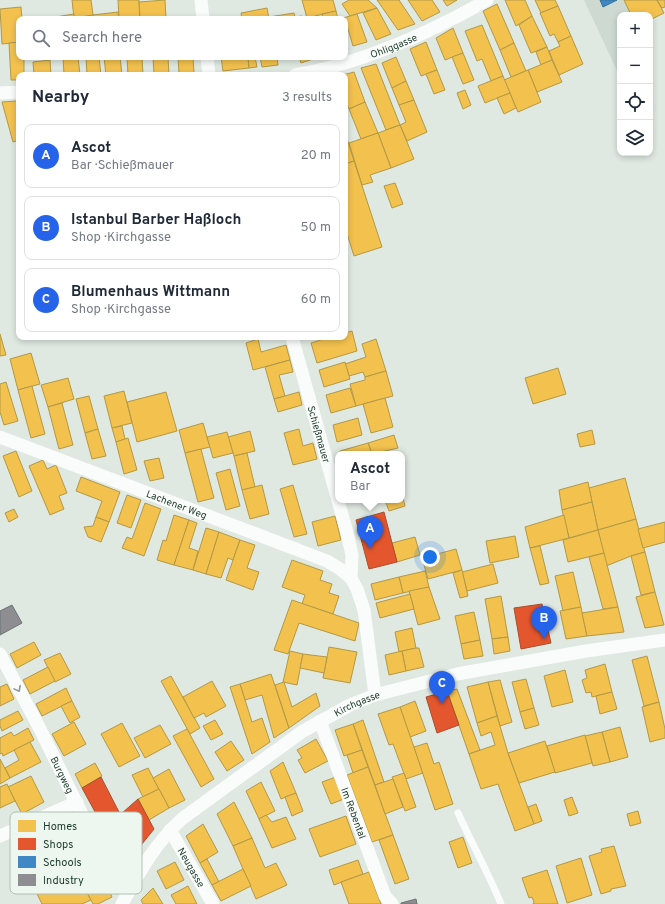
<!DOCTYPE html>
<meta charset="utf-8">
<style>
:root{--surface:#fff;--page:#f6f6f7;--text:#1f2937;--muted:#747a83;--line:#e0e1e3;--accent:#2563eb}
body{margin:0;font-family:Overpass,sans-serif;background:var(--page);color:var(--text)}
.controls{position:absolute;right:12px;top:12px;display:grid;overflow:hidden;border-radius:8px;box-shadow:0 2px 6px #0003}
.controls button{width:36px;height:36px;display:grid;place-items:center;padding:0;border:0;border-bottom:1px solid var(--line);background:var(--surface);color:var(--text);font:20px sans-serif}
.you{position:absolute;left:430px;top:557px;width:14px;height:14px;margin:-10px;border:3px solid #fff;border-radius:50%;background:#1a73e8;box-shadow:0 0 0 6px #1a73e833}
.badge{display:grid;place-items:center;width:26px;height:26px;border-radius:50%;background:var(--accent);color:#fff;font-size:13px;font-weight:700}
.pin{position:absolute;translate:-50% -33px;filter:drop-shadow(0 1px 2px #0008)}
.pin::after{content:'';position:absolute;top:21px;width:14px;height:12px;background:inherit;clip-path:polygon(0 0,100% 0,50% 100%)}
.popup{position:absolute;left:335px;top:451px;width:70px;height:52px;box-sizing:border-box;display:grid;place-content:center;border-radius:8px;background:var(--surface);filter:drop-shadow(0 1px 3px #0005);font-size:13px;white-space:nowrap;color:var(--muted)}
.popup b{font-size:15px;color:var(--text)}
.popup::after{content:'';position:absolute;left:50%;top:100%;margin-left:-8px;border:8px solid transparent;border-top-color:var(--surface)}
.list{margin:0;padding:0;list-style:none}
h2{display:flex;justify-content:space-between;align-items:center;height:52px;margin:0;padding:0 16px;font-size:17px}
h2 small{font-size:13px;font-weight:400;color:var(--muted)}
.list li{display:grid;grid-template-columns:26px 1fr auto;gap:12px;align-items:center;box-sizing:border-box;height:64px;margin:0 8px 8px;padding:0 8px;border:1px solid var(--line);border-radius:8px}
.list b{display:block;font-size:15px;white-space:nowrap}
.list p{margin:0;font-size:13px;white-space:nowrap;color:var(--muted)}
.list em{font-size:13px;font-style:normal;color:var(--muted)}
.icon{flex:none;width:22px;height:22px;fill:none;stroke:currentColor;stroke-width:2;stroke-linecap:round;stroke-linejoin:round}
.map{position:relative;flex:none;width:665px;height:904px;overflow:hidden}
.search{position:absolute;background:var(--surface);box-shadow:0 2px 6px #0003;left:16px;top:16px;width:332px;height:44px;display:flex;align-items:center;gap:10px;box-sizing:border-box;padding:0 14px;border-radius:8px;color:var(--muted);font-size:15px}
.panel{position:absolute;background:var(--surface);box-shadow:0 2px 6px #0003;left:16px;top:72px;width:332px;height:268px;border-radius:8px}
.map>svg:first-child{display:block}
.built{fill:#cdd9d1}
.homes{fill:#f2c14e;stroke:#b29944}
.shops{fill:#e4572e;stroke:#a84f2d}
.schools{fill:#3f88c5;stroke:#357197}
.industry{fill:#8d8d92;stroke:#6b7473}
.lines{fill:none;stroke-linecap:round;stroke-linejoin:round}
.service{stroke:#fafcfb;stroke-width:7}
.minor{stroke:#fafcfb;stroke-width:13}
.oneway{stroke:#8c9c93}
.labels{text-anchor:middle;stroke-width:4;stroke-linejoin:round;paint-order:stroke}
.street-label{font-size:10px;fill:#1d3b2b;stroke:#edf7ef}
.key{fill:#edf7ef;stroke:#afbfb4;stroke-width:1}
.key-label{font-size:11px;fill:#1d3b2b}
</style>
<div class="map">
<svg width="665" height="904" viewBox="0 0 665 904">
<rect width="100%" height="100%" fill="#e0e8e2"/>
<!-- built -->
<path class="built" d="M584 0H624L631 15H620V77Z"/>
<!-- homes -->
<g class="homes">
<path d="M72 0H91L93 15 74 18Z"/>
<path d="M118 0H139L140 19H119Z"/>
<path d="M165 0 166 19H140L139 2Z"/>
<path d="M302 0H333L336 11 307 18Z"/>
<path d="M349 0H368L377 8 350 16 342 4Z"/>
<path d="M377 0H399L415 24 398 30Z"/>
<path d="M408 0H432L440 12 422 21Z"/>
<path d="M443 0H457L447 6Z"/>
<path d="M505 0H525L532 16 516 26Z"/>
<path d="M535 0H555L558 6 541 13Z"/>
<path d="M624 0H657L664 13 650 20V15H631Z"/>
<path d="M657 0H665V7L662 8Z"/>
<path d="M497 4 514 43 500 50 483 11Z"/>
<path d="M558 6 571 36 558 42 554 34 550 36 540 13Z"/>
<path d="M21 7 22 19H19V42L2 44 0 9Z"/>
<path d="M267 8 269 19H242L241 13Z"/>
<path d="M377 8 391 34 376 40 363 13Z"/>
<path d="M336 11 338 19H323L322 14Z"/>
<path d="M118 12 119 19H94L93 15Z"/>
<path d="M294 13 295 17 302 16V19H269V17Z"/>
<path d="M74 14V19H43Z"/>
<path d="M357 14 367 42 353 46 345 19 343 18Z"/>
<path d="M532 16 547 47 531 53 519 25Z"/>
<path d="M482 25 503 76 491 81 482 59 477 61 465 31Z"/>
<path d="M453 28 463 53 445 60 436 38Z"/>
<path d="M571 36 583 64 559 75 549 51 560 46 558 42Z"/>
<path d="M19 42V57H24V75H19V80H11L9 43Z"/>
<path d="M426 42 437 70 421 76 410 49Z"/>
<path d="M514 43 526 71 511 77 500 50Z"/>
<path d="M547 47 552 60 541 65 536 52Z"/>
<path d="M463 53 474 80 463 84 452 57Z"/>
<path d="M63 57H78L80 75H64Z"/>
<path d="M86 57H99L101 75H87Z"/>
<path d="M104 57H120L122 75H106Z"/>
<path d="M127 57H142L143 75H128Z"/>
<path d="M153 57H168L169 75H154Z"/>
<path d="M178 57H193L194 73 179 74Z"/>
<path d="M221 57H248L249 68 223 71Z"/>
<path d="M248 57H255L257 67 249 68Z"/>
<path d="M260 57H277L278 65 262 67Z"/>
<path d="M299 57H313V59L301 63Z"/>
<path d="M396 57 406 81 392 88 382 63Z"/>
<path d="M50 60 51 75H34L33 62Z"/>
<path d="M552 60 562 82 537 92 528 70Z"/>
<path d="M376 64 400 125 386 130 361 68Z"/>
<path d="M437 70 445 90 434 94 426 74Z"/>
<path d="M528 70 541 102 518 112 504 80Z"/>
<path d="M354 72 365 102 349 109 345 99V75H343Z"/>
<path d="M503 76 510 93 485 103 478 86Z"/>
<path d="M406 81 414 100 399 105 392 88Z"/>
<path d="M465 90 471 105 463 109 457 93Z"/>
<path d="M510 93 516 108 504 114 497 98Z"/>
<path d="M414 100 427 132 407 141 400 125 406 122 399 105Z"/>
<path d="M17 101 19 109V140L13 142 2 102Z"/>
<path d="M365 102 378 133 361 139 349 109Z"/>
<path d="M400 125 414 159 391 168 378 133Z"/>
<path d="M345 132 354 161 345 164Z"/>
<path d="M378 133 391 168 370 175 373 182 362 185 349 143Z"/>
<path d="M354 161 382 247 354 256 345 227V164Z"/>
<path d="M395 183 403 204 392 208 384 186Z"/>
<path d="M352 331 357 351 317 363 311 343 330 337H345V333Z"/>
<path d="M0 334 6 355 0 356Z"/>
<path d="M258 339 261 352 286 345 290 360 253 370 246 343Z"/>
<path d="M376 339 386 371 365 377 363 372 349 376 345 364 366 357 362 344Z"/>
<path d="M31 353 40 384 18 390 10 359Z"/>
<path d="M290 360 293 372 279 375 285 396 274 399 265 367Z"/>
<path d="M345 362 350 379 324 387 319 370Z"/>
<path d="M558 368 566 394 533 404 525 378Z"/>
<path d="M386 371 393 396 356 406 350 384 365 380V377Z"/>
<path d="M68 378 74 399 48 407 41 385Z"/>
<path d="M6 382 18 421 4 425 0 412V384Z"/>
<path d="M32 386 45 434 31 438 18 390Z"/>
<path d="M350 388 356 406 331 413 326 395Z"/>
<path d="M124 391 132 423 112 428 104 396Z"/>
<path d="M166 392 177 431 137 442 127 402Z"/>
<path d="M299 392 302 405 278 412 274 399Z"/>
<path d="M89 396 98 429 85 433 76 399Z"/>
<path d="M385 398 393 427 371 433 363 404Z"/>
<path d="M62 403 73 445 59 449 48 407Z"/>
<path d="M358 418 362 435 337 442 333 425Z"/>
<path d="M203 423 210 447 185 453 179 430Z"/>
<path d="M122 426 125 439 116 442 112 428Z"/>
<path d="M98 429 106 456 92 459 85 433Z"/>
<path d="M299 429 303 446 313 443 317 459 293 465 284 433Z"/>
<path d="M592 430 595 444 580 447 577 434Z"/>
<path d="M250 431 255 451 234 456 228 437Z"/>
<path d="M227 432 233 453 213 458 207 437Z"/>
<path d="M394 435 398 448 372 454 368 443Z"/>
<path d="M128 438 137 470 124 474 116 442Z"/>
<path d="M368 443 372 454H341L340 451Z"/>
<path d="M201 449 214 498 198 502 185 453Z"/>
<path d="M16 451 32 491 19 497 3 456Z"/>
<path d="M247 453 255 487 242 490 234 456Z"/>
<path d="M159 458 164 478 150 481 144 461Z"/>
<path d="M43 460 47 469 56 465 67 493 59 496 64 509 50 515 29 466Z"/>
<path d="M230 469 240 506 226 510 216 473Z"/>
<path d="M81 477 120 492 109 522 96 517 102 501 76 491Z"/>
<path d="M625 478 636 519 598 530 589 488Z"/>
<path d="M588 482 592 502 562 510 559 490Z"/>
<path d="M262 485 269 514 250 519 242 490Z"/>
<path d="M293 485 307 534 294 537 280 489Z"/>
<path d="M402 494 405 506 389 511 385 500H402Z"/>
<path d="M127 495 141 500 131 528 117 523Z"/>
<path d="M592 502 598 530 569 538 562 510Z"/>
<path d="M145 503 161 509 144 556 122 548 127 537 132 539Z"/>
<path d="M14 509 18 517 9 522 5 513Z"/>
<path d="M174 515 189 520 174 565 157 560 163 540 166 541Z"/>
<path d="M564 515 569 538 530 548 525 527Z"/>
<path d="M335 516 341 540 318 546 312 522Z"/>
<path d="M96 517 109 522 101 542 88 537 84 527 93 526Z"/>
<path d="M636 519 645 552 631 556 606 566 598 530Z"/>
<path d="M189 520 197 523 189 548 198 551 193 570 174 565Z"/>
<path d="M665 522V542L643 548 638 529Z"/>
<path d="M206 528 219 532 206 574 193 570Z"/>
<path d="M598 530 604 553 568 562 563 540Z"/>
<path d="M219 532 240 540 233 560 228 558 221 578 206 574Z"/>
<path d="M515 536 519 557 490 563 486 541Z"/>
<path d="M415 537 420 555 397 562 392 543Z"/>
<path d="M240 540 255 545 247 568 259 572 253 590 226 580Z"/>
<path d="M540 546 549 583 540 585 530 548Z"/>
<path d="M456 549 462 570 428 579 422 558Z"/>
<path d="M645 552 655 592 641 595 631 556Z"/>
<path d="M604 553 618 607 603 609 589 557Z"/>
<path d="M292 560 323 571 320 580 332 584 329 593 339 596 333 614 302 604 305 595 282 587Z"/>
<path d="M493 564 498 583 467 591 462 572Z"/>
<path d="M462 570 468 596 460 598 453 573Z"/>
<path d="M425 571 429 587 403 593 399 577Z"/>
<path d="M573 572 581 607 563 611 555 576Z"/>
<path d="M399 577 403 593 375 600 371 584Z"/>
<path d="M429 587 440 619 418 625 409 591Z"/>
<path d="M655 592 664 625 645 628 636 597Z"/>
<path d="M410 594 414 609 380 618 376 603Z"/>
<path d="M501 596 508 637 492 639 485 599Z"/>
<path d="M292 600 359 623 355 641 299 623 288 654 274 650Z"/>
<path d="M581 607 587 636 566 639 560 611Z"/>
<path d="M618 607 624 632 587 636 582 613Z"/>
<path d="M474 612 480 640 461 644 455 616Z"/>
<path d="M412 628 416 648 399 652 395 632Z"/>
<path d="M508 637 510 651 494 654 492 639Z"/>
<path d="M480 640 483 656 464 659 461 644Z"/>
<path d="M34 642 41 655 17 668 10 654Z"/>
<path d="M329 647 357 652 350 683 323 678Z"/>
<path d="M416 648H419L424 667 406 671 402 651Z"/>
<path d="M290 651 303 654 297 685 283 682Z"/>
<path d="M402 651 406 671 389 675 385 655Z"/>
<path d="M60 653 71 674 55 682 44 660Z"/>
<path d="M303 654 327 657 324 673 300 668Z"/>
<path d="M647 656 659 702 644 706 632 660Z"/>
<path d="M605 664 612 692 592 697 591 692 586 693 582 680 587 678 585 670Z"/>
<path d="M48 667 55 681 30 694 23 680Z"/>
<path d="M565 670 573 702 552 707 544 676Z"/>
<path d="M271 674 289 728 274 738 262 695 245 700 240 684Z"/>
<path d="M171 676 200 728 190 734 161 681Z"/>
<path d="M526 679 534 708 520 712 512 682Z"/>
<path d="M500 680 512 722 500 726 488 682Z"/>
<path d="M212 681 226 706 206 717 204 713 194 718 183 697Z"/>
<path d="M284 682 292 707 316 693 320 706 289 728 275 685Z"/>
<path d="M488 682 497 716 477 723 467 687Z"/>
<path d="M7 684 14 699 0 706V687Z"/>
<path d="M240 684 252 722 262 718 270 742 252 754 230 687Z"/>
<path d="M66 688 72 701 42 716 36 704Z"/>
<path d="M457 689 480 750 469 754 447 691Z"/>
<path d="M612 692 617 709 600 714 596 696Z"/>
<path d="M72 701 80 717 70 723 61 706Z"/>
<path d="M415 701 426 731 410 737 400 707Z"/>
<path d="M659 702 665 729V738L650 742 642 707Z"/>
<path d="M400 707 423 773 406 779 393 744 389 745 378 714Z"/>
<path d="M534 708 539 725 525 729 520 712Z"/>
<path d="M18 711 23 720 2 731 0 726V720Z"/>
<path d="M497 716 508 753 534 824 515 831 498 784 481 789 469 754 495 745 491 732 481 736 477 723Z"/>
<path d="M215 720 223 734 211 740 203 726Z"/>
<path d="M363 720 384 782 375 785 353 724Z"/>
<path d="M74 722 86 744 64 756 52 734Z"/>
<path d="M122 723 140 756 119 767 101 734Z"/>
<path d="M353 724 362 750 344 756 335 730Z"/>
<path d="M160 725 171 744 145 758 134 738Z"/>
<path d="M620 727 628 757 610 762 602 732Z"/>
<path d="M28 728 34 740 3 756 2 753 0 754V738L11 732 14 736Z"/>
<path d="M187 729 214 779 201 787 173 736Z"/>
<path d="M602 732 610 762 593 766 585 736Z"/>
<path d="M585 735 592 763 555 773 547 746Z"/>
<path d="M316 739 328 761 305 773 298 760 302 758 297 750Z"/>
<path d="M231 741 244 760 227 771 215 752Z"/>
<path d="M545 741 555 772 519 783 508 753Z"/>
<path d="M30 742 41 762 10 778 5 768 19 760 14 750Z"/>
<path d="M427 743 434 764 439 762 453 804 435 810 414 747Z"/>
<path d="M362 750 368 767 353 773 347 755Z"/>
<path d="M0 759 10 778 0 784Z"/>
<path d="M283 762 296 793 281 799 270 771Z"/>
<path d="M95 763 102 776 82 788 75 774Z"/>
<path d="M368 767 393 835 372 842 347 775Z"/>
<path d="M148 768 159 789 143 797 132 775Z"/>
<path d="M169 769 185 800 169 808 153 778Z"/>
<path d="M404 773 416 807 405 811 392 777Z"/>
<path d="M31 776 44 802 22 814 8 787Z"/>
<path d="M336 777 344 799 331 804 322 782Z"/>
<path d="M393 779 403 807 385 814 375 785Z"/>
<path d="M261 782 275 811 259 819 246 791Z"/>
<path d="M7 784 15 801 0 808V787Z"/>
<path d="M159 789 169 808 149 820 138 799Z"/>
<path d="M296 793 303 811 292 816 285 797Z"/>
<path d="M572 797 578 813 569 816 564 800Z"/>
<path d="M234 802 252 838 233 846 217 814Z"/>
<path d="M536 804 542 821 534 824 528 807Z"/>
<path d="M638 811 641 823 630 826 627 814Z"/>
<path d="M266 815 272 822 286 817 296 839 272 848 259 819Z"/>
<path d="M346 816 356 844 320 857 309 829Z"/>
<path d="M203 824 218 852 200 863 186 836Z"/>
<path d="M55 827 91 900 82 904H42L14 847Z"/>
<path d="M77 831 84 845 68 854 61 839Z"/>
<path d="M393 835 409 879 395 884 379 840Z"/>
<path d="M463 837 472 863 458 868 449 842Z"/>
<path d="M252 838 265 868 276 863 287 885 256 899 233 846Z"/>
<path d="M614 846 626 886 611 889V891L601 894 589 856 602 852 601 849Z"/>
<path d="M581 858 592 895 567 903 556 866Z"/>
<path d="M207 859 219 882 212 885 200 863Z"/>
<path d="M358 860 363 874 334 885 329 870Z"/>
<path d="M175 862 184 880 166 889 157 871Z"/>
<path d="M243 869 251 886 221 901 212 885Z"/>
<path d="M99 870 112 897 98 904H93L80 879Z"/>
<path d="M547 870 558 904H533L534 902 532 897 529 898 522 878Z"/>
<path d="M369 872 381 904H349L341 882Z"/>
<path d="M188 886 197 904H176L171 895Z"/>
<path d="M153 888 163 904H143L141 900Z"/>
</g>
<!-- shops -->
<g class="shops">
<path d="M384 512 397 562 369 569 356 520Z"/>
<path d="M542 604 551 643 521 649 514 608Z"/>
<path d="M447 691 459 725 437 733 426 697Z"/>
<path d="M101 777 138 849 127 864 123 863 82 788Z"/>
<path d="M138 799 154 829 138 849 121 814Z"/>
</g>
<!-- schools -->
<path class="schools" d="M600 0H617L603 7Z"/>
<!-- industry -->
<g class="industry">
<path d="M12 605 22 623 0 635V611Z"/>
<path d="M416 899 417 904H401V903Z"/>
</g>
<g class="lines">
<!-- service -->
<path class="service" d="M458 813C472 844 488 872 501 904"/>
<!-- minor -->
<g class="minor">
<path d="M201 0 203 19"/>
<path d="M207 57 209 75"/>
<path id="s1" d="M295 75C359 64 430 33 487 0"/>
<path d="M0 93 19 92"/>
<path id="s2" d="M292 337 346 529 352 555 351 578 357 589 364 610 375 695"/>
<path id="s3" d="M0 437 327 561 340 569 351 578"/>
<path id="s4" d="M0 654 39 727 112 875 121 884 130 890"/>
<path id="s5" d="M320 721 385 896 392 904"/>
<path id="s6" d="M170 830 213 904"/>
<path d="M0 836 77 802"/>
<path id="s7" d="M122 904C139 872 156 842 183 818L303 731 350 705 375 695 457 674 586 651 665 640"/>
</g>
</g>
<!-- one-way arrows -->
<defs><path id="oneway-chevron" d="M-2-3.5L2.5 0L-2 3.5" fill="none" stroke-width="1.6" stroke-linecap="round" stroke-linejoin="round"/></defs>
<use class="oneway" href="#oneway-chevron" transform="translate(18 689) rotate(62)"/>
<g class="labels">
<!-- street labels -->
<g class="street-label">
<text dy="4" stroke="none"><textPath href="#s1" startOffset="103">Ohliggasse</textPath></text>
<text dy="4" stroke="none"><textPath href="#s2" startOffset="101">Schießmauer</textPath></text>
<text dy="4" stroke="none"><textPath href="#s3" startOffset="189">Lachener Weg</textPath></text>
<text dy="4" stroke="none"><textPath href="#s7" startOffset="315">Kirchgasse</textPath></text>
<text dy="4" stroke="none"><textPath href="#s4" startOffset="136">Burgweg</textPath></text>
<text dy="4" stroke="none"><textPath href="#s5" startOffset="98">Im Rebental</textPath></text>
<text dy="4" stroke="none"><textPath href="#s6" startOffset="43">Neugasse</textPath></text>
</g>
</g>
<!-- legend -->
<rect x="10" y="812" width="132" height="82" rx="6" class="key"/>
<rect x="18" y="820" width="18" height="12" fill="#f2c14e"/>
<rect x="18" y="838" width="18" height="12" fill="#e4572e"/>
<rect x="18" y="856" width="18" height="12" fill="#3f88c5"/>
<rect x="18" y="874" width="18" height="12" fill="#8d8d92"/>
<g class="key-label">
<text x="43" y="830">Homes</text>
<text x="43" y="848">Shops</text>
<text x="43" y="866">Schools</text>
<text x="43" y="884">Industry</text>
</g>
</svg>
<div class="controls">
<button>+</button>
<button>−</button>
<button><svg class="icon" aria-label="locate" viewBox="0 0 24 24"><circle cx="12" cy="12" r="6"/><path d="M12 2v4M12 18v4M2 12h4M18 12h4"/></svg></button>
<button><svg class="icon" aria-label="layers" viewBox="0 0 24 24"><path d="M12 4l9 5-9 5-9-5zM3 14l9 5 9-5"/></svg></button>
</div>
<div class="you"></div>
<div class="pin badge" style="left:370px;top:549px">A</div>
<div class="popup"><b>Ascot</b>Bar</div>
<div class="pin badge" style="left:544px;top:639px">B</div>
<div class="pin badge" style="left:442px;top:704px">C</div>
<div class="search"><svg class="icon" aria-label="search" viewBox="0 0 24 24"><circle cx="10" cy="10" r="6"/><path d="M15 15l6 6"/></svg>Search here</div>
<section class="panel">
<h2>Nearby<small>3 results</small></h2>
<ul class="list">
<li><span class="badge">A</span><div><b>Ascot</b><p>Bar · Schießmauer</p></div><em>20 m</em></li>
<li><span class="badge">B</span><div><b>Istanbul Barber Haßloch</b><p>Shop · Kirchgasse</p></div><em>50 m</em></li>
<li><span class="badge">C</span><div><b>Blumenhaus Wittmann</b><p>Shop · Kirchgasse</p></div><em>60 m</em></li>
</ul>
</section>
</div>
